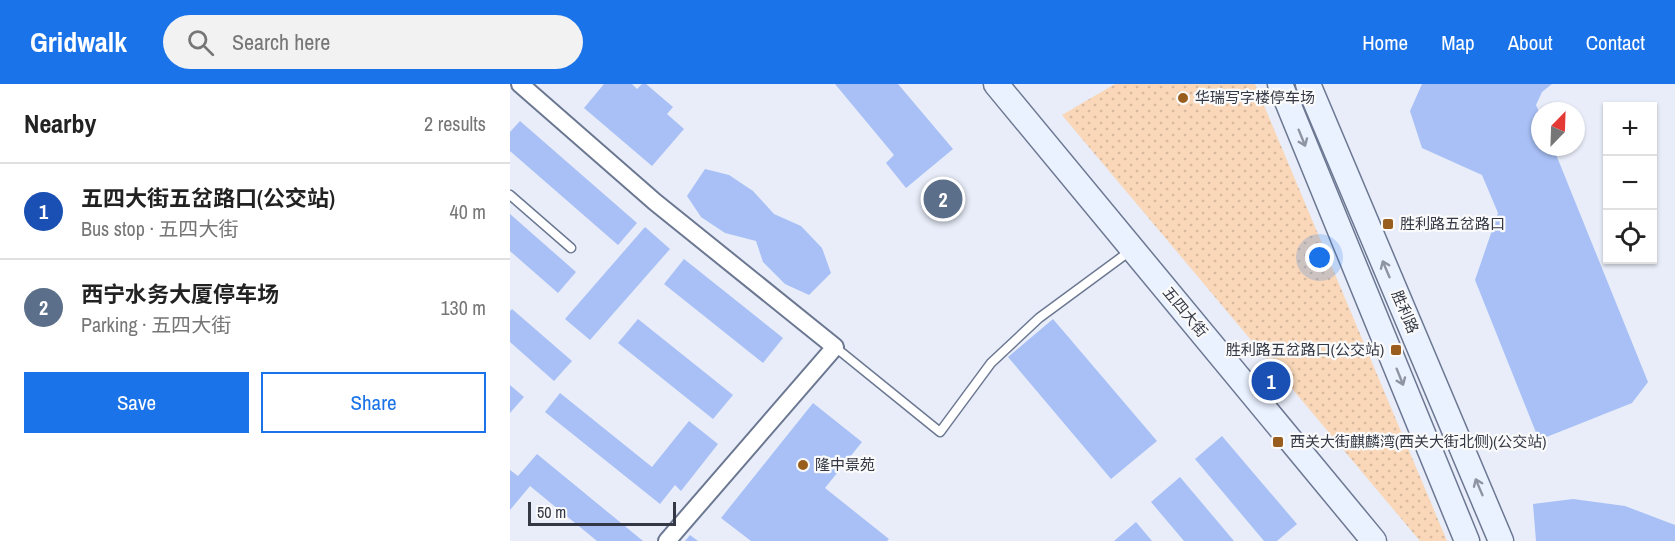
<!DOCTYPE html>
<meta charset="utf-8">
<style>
:root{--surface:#fff;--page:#f2f2f2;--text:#222;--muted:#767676;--line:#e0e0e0;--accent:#1a73e8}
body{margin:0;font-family:"Archivo Narrow","Noto Sans SC",sans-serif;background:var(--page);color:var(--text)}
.controls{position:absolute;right:18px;top:18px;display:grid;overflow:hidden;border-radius:0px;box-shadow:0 2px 4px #0004}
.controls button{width:54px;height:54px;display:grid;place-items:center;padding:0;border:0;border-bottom:2px solid var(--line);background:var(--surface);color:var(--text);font:30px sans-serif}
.compass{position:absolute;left:1021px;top:18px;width:54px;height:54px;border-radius:50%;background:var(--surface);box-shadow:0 2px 4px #0004;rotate:23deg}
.scale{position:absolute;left:18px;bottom:15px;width:148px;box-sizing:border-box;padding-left:6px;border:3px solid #333844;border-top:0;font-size:16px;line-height:21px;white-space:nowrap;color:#333844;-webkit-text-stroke:4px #fafafa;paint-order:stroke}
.you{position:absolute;left:810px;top:174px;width:21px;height:21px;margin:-15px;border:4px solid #fff;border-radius:50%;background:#1a73e8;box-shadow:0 0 0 9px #1a73e833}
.badge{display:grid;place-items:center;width:39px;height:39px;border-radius:50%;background:var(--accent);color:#fff;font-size:20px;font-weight:700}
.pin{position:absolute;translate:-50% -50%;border:3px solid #fff;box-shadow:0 2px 6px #0006}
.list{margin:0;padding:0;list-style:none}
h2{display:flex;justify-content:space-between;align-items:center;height:78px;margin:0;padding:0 24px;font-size:26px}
h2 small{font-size:20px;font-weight:400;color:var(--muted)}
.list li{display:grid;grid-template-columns:39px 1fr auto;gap:18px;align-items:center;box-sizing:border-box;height:96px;padding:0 24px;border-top:2px solid var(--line)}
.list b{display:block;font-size:22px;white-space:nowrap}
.list p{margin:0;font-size:20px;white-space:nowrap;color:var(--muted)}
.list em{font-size:20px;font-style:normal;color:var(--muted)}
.actions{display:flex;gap:12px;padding:18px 24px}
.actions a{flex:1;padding:14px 0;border:2px solid var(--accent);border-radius:0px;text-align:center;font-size:21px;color:var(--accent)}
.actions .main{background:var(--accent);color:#fff}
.icon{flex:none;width:33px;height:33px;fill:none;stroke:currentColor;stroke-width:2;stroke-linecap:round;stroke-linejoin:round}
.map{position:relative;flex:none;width:1165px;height:457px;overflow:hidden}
header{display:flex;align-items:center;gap:36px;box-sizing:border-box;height:84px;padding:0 30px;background:var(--accent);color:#fff}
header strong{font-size:28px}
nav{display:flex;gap:33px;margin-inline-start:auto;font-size:21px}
.search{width:420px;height:54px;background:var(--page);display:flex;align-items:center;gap:15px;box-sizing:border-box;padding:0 21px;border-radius:33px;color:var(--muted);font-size:22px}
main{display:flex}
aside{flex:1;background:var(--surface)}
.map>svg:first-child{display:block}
.park{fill:url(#park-dots)}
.building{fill:#a8c0f6}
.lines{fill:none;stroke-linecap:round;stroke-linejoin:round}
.lane-casing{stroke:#6c7892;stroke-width:11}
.street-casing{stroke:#6c7892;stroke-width:20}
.secondary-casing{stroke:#6c7892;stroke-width:27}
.lane{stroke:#fff;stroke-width:8}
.street{stroke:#fff;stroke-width:16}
.secondary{stroke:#eaf1ff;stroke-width:24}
.oneway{stroke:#8e94a2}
.poi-dot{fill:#995e1e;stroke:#fafafa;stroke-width:2}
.labels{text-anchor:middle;stroke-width:4.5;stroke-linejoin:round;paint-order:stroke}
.poi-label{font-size:15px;fill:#333844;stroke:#fafafa;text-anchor:start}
.street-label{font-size:15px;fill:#333844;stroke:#fafafa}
</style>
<header>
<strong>Gridwalk</strong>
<div class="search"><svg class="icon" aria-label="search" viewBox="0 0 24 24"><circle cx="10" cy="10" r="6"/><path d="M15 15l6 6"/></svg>Search here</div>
<nav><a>Home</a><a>Map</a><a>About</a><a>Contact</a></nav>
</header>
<main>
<aside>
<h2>Nearby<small>2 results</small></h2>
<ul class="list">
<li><span class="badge" style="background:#1a4fb4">1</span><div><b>五四大街五岔路口(公交站)</b><p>Bus stop · 五四大街</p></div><em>40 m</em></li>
<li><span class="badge" style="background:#5c6f8a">2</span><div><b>西宁水务大厦停车场</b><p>Parking · 五四大街</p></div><em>130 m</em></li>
</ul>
<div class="actions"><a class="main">Save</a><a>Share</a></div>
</aside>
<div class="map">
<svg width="1165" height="457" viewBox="0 0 1165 457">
<defs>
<pattern id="park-dots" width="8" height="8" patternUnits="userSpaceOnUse" patternTransform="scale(1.5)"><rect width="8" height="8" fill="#f9d7b8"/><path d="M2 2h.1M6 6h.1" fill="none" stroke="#d6b99f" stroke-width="1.8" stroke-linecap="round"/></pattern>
</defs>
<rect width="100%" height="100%" fill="#e8edf9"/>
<!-- park -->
<path class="park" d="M605 0H745L937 457H910L552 31Z"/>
<!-- building -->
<g class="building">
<path d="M94 0H122L127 5 132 0H136L163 23 157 30 174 45 142 82 74 24Z"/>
<path d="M325 0H388L443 65 396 104 376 79 384 71Z"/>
<path d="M912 0H1042L1032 8 1026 21 1030 30V63H1043L1138 298 1122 319 1029 356 965 196 988 129 972 91 912 64 900 27Z"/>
<path d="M10 37 127 139 108 161 0 67V48Z"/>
<path d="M195 85 219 91 243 107 264 130 291 142 312 164 321 189 299 211 275 200 253 178 246 157 215 149 191 133 177 112Z"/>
<path d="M0 130 66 188 48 209 0 167Z"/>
<path d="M135 143 160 165 80 256 55 235Z"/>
<path d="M174 175 273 254 253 279 154 200Z"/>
<path d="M2 225 62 277 44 297 0 258V227Z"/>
<path d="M128 235 223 311 203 335 108 259Z"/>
<path d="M543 235 647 357 601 395 498 273Z"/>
<path d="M0 301 14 313 0 329Z"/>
<path d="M50 309 142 383 179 337 208 360 171 407 165 401 150 420 35 328Z"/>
<path d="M303 319 352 358 315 404 379 455 377 457H241L211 434Z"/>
<path d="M712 352 787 440 767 457H754L685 375Z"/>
<path d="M27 370 133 457H87L20 402 0 426V386L8 392Z"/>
<path d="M670 393 724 457H674L641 418Z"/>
<path d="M1063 415 1115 422 1165 441V457H1026L1023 420Z"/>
<path d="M626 438 642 457H604Z"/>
<path d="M180 451 188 457H175Z"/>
</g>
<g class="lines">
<!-- lane casing -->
<g class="lane-casing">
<g id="lane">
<path d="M0 111 61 164"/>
<path d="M325 263 430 348 481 279 529 234 620 167"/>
</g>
</g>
<!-- street casing -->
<g class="street-casing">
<path id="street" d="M10 0 145 118 325 263 157 457"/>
</g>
<!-- secondary casing -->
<g class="secondary-casing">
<g id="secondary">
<path d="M486 0 864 457"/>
<path d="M770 0 957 457"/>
<path d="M798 0 991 457"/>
</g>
</g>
<!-- lane -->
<use href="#lane" class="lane"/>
<!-- street -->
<use href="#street" class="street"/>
<!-- secondary -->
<use href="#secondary" class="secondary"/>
</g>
<!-- one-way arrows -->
<defs><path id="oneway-shaft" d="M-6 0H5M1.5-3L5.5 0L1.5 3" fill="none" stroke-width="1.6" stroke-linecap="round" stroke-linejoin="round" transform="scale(1.5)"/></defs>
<g class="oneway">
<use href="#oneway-shaft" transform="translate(792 54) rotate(68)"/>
<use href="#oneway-shaft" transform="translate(876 185) rotate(-113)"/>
<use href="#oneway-shaft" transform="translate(890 293) rotate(68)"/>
<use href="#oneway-shaft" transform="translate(969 403) rotate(-113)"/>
</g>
<!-- markers -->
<g class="poi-dot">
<circle cx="673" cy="14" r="6"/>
<rect x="872" y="134" width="12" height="12" rx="3"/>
<rect x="880" y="260" width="12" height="12" rx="3"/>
<rect x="762" y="352" width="12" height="12" rx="3"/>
<circle cx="293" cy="381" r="6"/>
</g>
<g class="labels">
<!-- poi labels -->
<g class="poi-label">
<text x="685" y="19">华瑞写字楼停车场</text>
<text x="890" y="145">胜利路五岔路口</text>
<text x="874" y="271" text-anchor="end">胜利路五岔路口(公交站)</text>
<text x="780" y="363">西关大街麒麟湾(西关大街北侧)(公交站)</text>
<text x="305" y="386">隆中景苑</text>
</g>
<!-- street labels -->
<g class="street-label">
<text transform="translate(675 228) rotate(50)" y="5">五四大街</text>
<text transform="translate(895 228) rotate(67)" y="5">胜利路</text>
</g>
</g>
</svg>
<div class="controls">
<button>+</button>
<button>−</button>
<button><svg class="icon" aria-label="locate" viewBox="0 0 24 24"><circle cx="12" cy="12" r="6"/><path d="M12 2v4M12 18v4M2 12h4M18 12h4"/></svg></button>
</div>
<svg class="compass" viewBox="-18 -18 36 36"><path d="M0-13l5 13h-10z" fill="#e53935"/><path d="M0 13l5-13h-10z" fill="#767676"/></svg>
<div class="scale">50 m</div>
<div class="you"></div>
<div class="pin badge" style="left:761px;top:297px;background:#1a4fb4">1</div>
<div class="pin badge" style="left:433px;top:115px;background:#5c6f8a">2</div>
</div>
</main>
